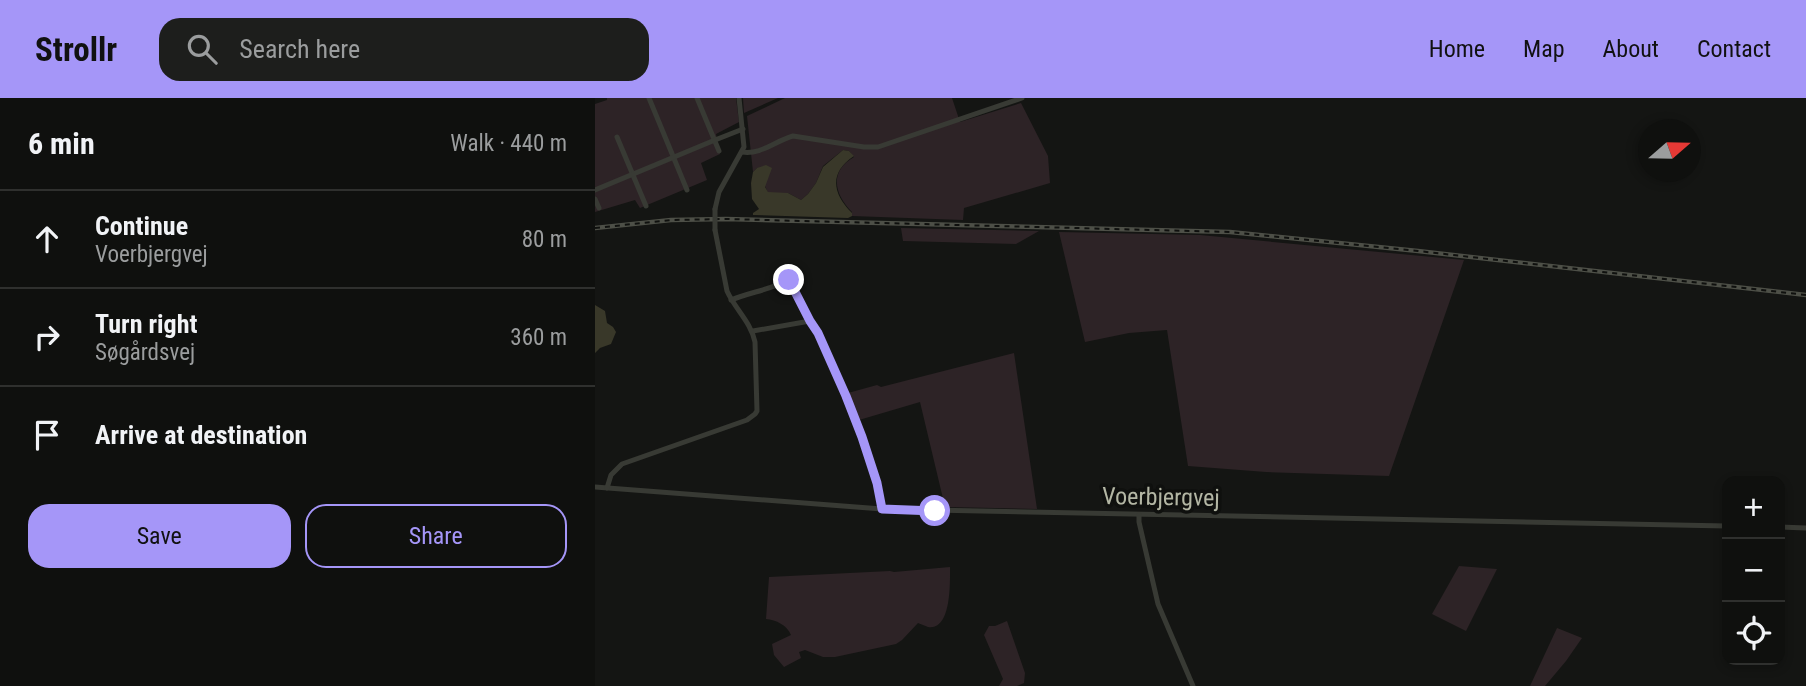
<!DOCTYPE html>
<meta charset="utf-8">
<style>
:root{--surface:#0f100e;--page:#1d1e1c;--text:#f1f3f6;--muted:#9b9d9e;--line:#2f302e;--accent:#a596f8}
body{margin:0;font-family:"Roboto Condensed",sans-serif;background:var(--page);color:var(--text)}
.controls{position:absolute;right:21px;bottom:21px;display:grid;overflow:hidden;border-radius:14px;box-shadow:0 4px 10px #0003}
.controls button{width:63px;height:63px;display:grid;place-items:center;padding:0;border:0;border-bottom:2px solid var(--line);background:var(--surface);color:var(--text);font:35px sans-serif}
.compass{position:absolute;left:1043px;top:21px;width:63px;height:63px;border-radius:50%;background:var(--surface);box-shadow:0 4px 10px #0003;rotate:70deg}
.stop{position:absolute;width:21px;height:21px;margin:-16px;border:5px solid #a596f8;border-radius:50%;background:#fff}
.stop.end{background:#a596f8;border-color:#fff;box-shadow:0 2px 7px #0008}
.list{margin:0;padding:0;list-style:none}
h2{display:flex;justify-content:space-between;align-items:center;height:91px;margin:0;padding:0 28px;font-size:30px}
h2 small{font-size:23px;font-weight:400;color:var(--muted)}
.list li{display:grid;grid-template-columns:46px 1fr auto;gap:21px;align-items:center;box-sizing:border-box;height:98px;padding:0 28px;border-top:2px solid var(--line)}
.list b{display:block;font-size:26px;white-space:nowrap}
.list p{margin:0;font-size:23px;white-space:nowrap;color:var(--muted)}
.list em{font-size:23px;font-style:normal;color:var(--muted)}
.actions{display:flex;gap:14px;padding:21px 28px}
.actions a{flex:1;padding:16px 0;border:2px solid var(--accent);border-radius:21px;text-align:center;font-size:24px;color:var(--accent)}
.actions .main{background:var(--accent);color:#111}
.icon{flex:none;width:38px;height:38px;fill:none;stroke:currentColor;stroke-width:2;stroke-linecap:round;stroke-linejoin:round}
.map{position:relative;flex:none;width:1211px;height:588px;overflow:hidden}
header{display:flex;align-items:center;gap:42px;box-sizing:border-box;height:98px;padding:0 35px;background:var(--accent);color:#111}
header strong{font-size:33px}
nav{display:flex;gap:38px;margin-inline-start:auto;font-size:24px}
.search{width:490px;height:63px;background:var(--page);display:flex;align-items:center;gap:18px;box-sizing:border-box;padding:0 24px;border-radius:21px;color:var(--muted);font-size:26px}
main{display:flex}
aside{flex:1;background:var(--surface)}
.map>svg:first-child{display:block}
.green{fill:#2d2326}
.water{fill:#393829}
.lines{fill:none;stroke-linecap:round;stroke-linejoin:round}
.minor{stroke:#383a34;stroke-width:5}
.rail-casing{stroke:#4d4f47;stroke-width:4.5}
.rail{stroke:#0f100e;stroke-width:2;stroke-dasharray:5;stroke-linecap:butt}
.minor-bridge{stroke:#383a34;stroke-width:5}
.route{stroke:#a596f8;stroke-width:9}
.labels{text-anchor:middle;stroke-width:7;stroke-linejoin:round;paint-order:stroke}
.street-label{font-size:24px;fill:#b3b6a4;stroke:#0f100e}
</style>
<header>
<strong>Strollr</strong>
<div class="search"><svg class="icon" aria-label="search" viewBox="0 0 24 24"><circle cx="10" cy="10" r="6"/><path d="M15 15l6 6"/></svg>Search here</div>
<nav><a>Home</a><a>Map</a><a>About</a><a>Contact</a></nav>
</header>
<main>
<aside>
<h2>6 min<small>Walk · 440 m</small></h2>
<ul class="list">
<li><svg class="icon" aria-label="ahead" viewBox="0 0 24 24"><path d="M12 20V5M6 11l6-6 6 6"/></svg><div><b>Continue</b><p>Voerbjergvej</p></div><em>80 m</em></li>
<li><svg class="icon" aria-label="right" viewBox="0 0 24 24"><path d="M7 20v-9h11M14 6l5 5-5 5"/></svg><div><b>Turn right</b><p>Søgårdsvej</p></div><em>360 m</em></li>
<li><svg class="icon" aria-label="arrive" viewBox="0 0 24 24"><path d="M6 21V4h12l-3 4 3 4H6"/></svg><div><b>Arrive at destination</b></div></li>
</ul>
<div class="actions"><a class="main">Save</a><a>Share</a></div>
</aside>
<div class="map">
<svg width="1211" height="588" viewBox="0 0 1211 588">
<rect width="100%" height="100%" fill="#141513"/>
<!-- green -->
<g class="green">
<path d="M12 0H141L144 24 121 36 125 56 106 65 112 82 45 110 40 102 0 114V6L12 2Z"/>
<path d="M148 0H183L149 15Z"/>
<path d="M190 0H357L365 24 426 5 453 58 455 85 369 110 368 122 257 118V114C239 96 234 73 259 59L254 53 248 52 228 68 221 85 213 96 206 102 193 95H173L162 70 158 74 152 18Z"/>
<path d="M306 130 444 133 421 146 308 143Z"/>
<path d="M464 134 605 137 869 162 794 378 671 374 593 368 572 232 534 235 490 244Z"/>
<path d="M419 255 442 411 350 409 325 304 264 322 253 295 282 287 286 289Z"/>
<path d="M864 468 902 471 871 533 837 516Z"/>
<path d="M355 469C355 483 357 533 333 529 330 528 326 526 323 525L307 542 301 546 240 559H228L210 552 204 554 206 560 189 569 179 557 177 546 196 537C192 527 181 522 171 521L174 479 295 473 299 474Z"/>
<path d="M412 523 430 575 429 585 422 588H404L408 581 389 537 394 528H400Z"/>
<path d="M962 530 987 540 971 563 950 588H935Z"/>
</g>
<!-- water -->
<g class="water">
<path d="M248 52 254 53 259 58C235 74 236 94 257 115V118L253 120 158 117V115L164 111 157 101 156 85 158 74 162 70 171 67 177 70 170 89 173 94 193 95 206 102 213 96 221 85 228 69Z"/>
<path d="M0 207 10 213 12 225 18 229 21 234 16 246 5 250 0 255Z"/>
</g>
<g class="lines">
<!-- minor -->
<g class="minor">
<path d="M54 0 92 92"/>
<path d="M102 0 124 53"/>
<path d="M22 39 51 108"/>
<path d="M147 54C166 57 180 43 198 38L269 49H283L427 0"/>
<path d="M0 92 120 42 148 31"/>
<path d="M0 101 4 110"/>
<path d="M120 111 124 94 149 49 144 0"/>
<path d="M136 202C156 194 174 192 194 182 203 200 212 217 223 234 230 246 235 260 240 273 259 317 281 363 287 411"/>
<path d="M158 233 215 223"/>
<path d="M0 389 287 411 1132 428"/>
<path d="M12 390 16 377 27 366 152 322 160 316 162 313 160 244C156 224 140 211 132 193L120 132"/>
<path d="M544 417V424L563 506 598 588"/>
<path d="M1185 429 1211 430"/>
</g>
<!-- rail casing -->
<g class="rail-casing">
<path id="rail" d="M0 130 76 122 131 121 635 134 823 153 1211 197"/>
</g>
<!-- rail -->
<use href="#rail" class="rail"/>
<!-- minor-bridge -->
<path class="minor-bridge" d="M120 111V132"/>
</g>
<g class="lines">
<!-- route -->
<path class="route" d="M194 182 215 223 223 235 251 298 267 339 282 385 287 411 340 413"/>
</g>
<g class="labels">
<!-- street labels -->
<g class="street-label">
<text transform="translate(566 399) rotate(1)" y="8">Voerbjergvej</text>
</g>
</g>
</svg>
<div class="controls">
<button>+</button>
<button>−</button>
<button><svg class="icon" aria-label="locate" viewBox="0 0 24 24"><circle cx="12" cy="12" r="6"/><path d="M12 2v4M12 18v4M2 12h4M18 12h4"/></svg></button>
</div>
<svg class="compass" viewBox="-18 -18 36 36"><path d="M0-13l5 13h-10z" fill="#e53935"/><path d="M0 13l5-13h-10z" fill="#9b9d9e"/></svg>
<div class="stop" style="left:340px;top:413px"></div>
<div class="stop end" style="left:194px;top:182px"></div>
</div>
</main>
